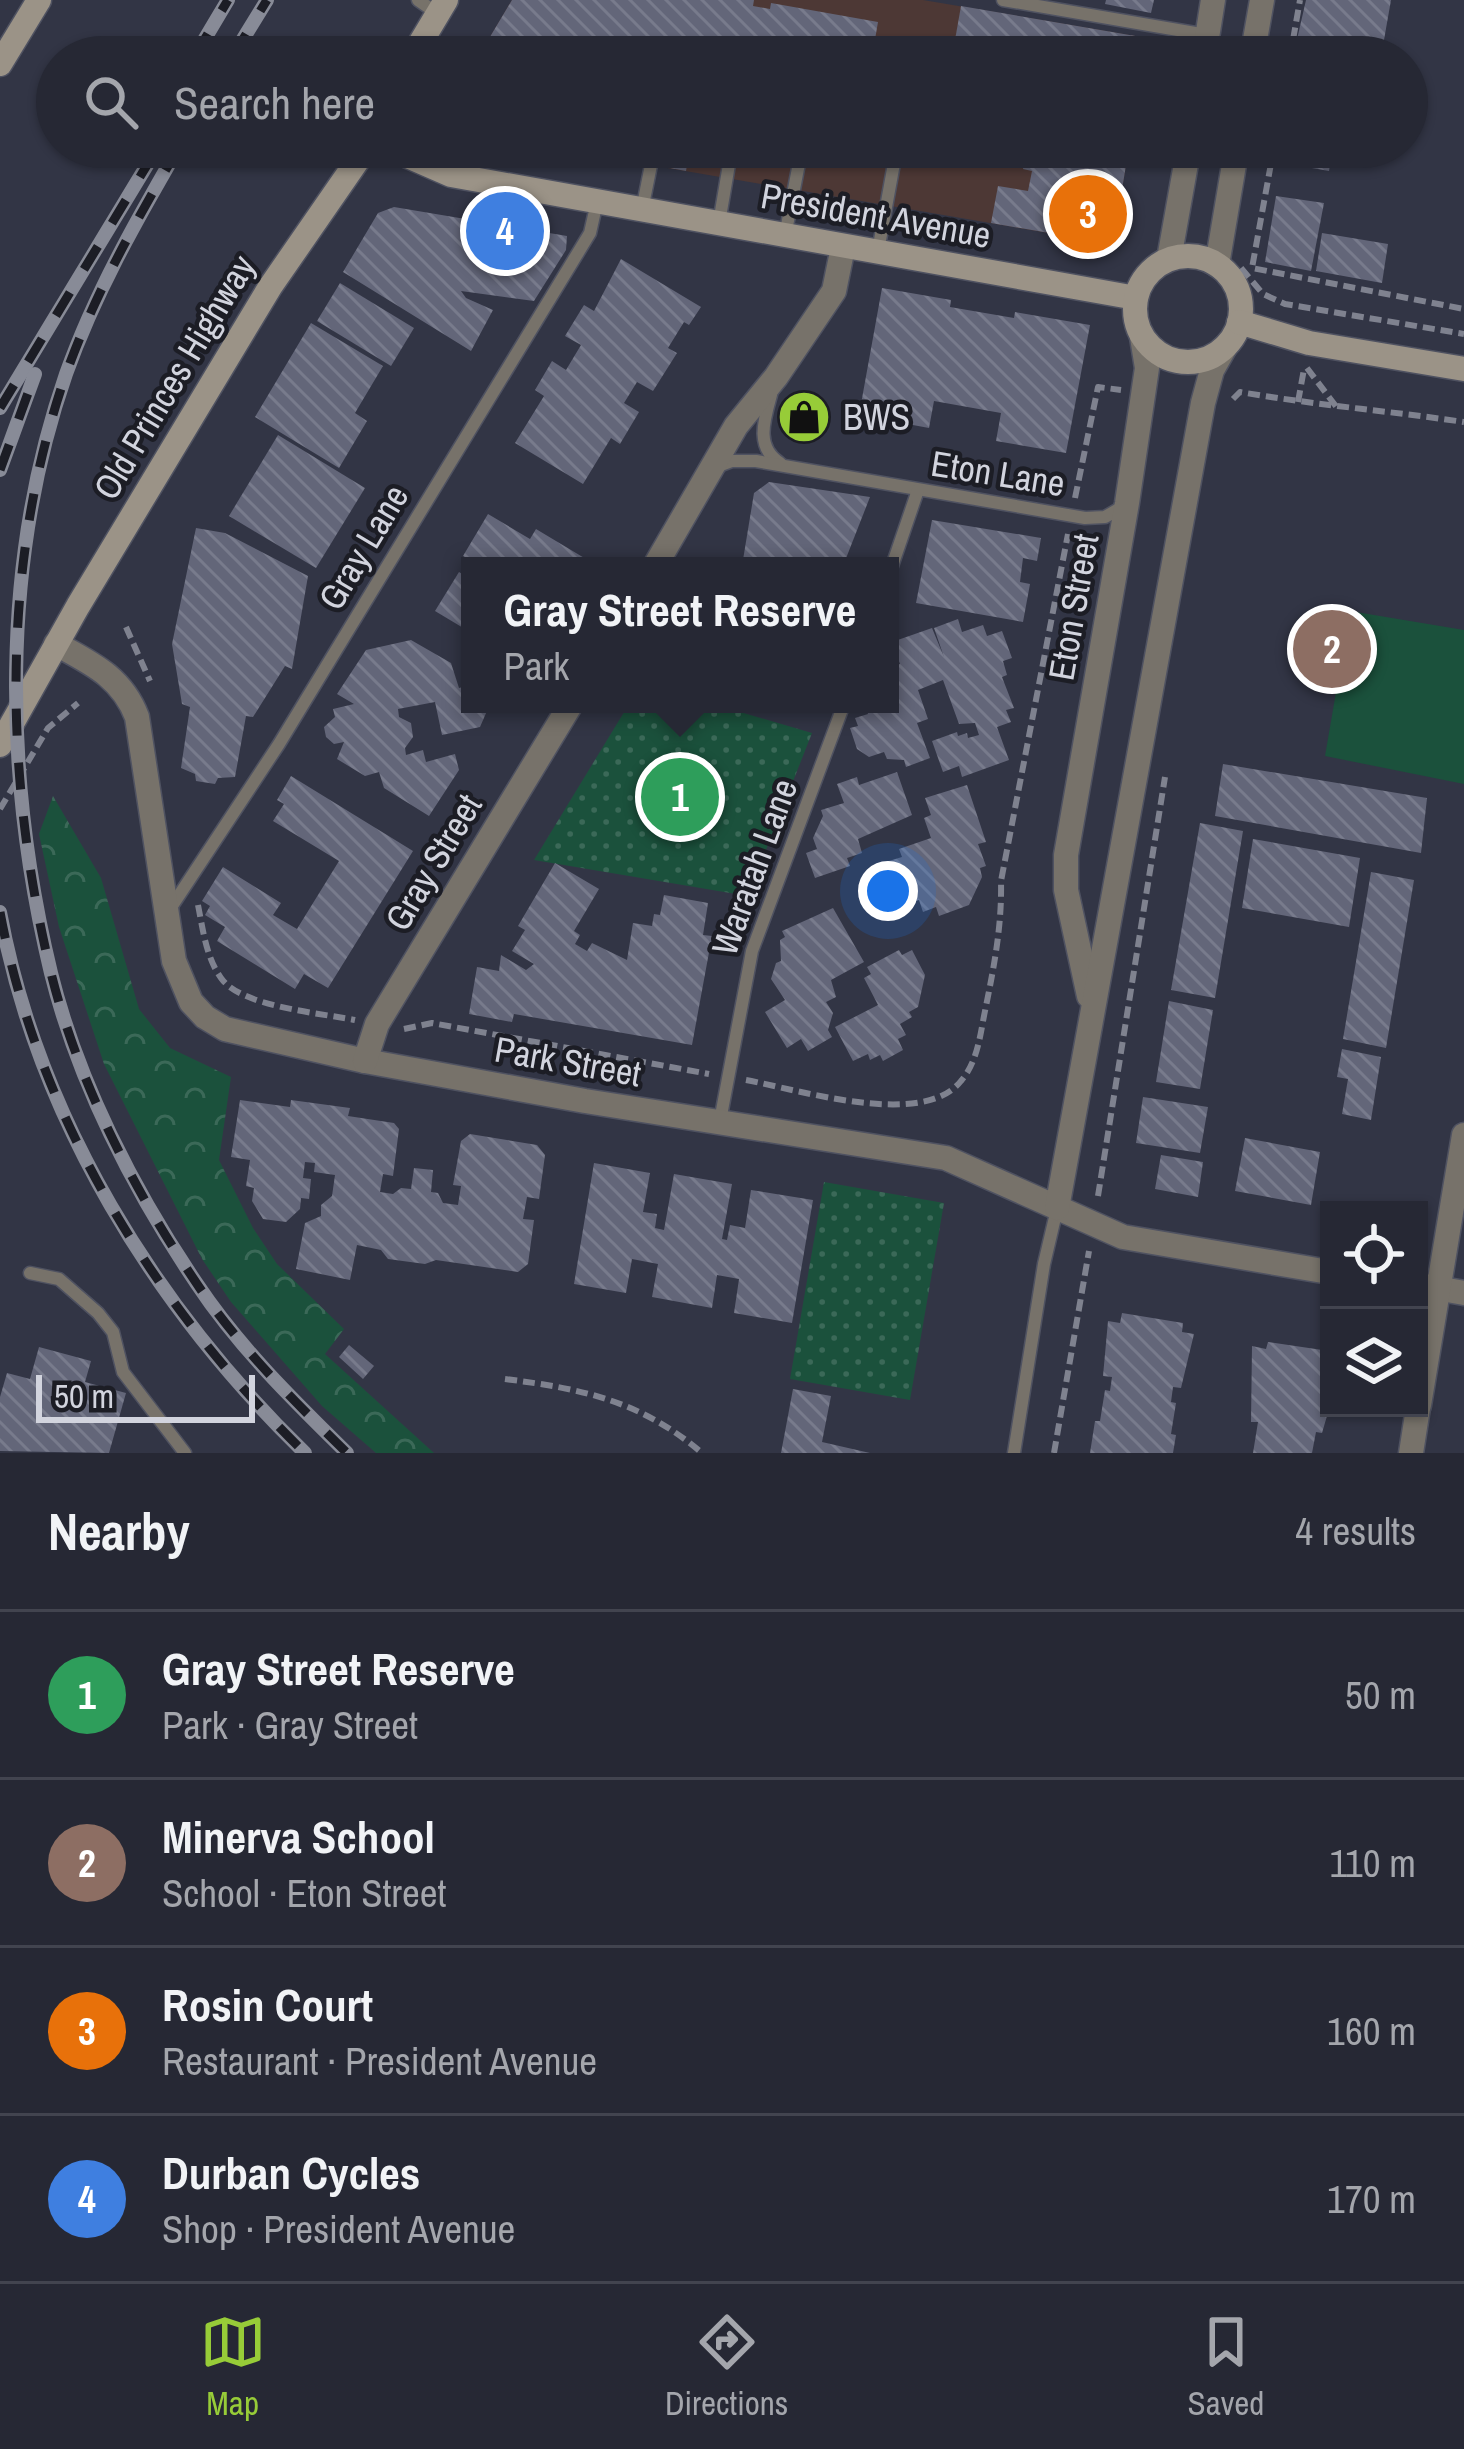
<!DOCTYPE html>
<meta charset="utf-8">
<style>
:root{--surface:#262834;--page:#2e303c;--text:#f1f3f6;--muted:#a4a6ac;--line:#42444f;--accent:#97cc38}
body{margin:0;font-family:"Archivo Narrow",sans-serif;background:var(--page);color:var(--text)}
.controls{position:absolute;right:36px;bottom:36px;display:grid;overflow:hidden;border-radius:0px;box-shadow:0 3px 9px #0004}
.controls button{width:108px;height:108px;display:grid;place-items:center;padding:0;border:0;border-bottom:3px solid var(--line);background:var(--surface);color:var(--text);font:60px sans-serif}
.scale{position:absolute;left:36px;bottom:30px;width:219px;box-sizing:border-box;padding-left:12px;border:6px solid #d2d4de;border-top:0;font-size:33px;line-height:42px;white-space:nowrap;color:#d2d4de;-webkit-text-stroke:9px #1c1d25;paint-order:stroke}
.you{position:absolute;left:888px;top:891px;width:42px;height:42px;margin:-30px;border:9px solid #fff;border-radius:50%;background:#1a73e8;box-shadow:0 0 0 18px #1a73e833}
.badge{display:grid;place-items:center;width:78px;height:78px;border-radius:50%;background:var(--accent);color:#fff;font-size:39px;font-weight:700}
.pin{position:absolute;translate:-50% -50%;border:6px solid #fff;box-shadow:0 3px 12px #0006}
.popup{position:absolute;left:461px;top:557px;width:438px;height:156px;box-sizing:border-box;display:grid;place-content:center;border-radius:0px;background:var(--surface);filter:drop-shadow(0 3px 9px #0005);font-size:39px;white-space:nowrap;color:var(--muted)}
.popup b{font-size:45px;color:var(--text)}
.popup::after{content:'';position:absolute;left:50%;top:100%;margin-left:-24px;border:24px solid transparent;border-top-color:var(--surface)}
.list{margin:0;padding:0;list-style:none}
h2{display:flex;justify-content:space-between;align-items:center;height:156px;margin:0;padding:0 48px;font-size:51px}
h2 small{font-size:39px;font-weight:400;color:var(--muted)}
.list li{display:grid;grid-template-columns:78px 1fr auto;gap:36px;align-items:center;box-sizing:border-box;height:168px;padding:0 48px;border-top:3px solid var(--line)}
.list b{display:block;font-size:45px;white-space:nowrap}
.list p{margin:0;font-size:39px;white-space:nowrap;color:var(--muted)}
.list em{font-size:39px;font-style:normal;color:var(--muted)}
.icon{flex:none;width:66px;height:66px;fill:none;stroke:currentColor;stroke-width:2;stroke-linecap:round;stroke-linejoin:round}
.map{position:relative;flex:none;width:1464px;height:1453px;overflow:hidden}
.search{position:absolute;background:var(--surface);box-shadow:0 3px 9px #0004;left:36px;right:36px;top:36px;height:132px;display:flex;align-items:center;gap:30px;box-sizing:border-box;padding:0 42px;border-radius:66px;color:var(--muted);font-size:45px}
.sheet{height:828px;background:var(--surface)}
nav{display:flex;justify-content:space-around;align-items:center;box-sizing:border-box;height:168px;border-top:3px solid var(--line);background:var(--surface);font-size:33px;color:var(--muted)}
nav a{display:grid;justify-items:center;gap:6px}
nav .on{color:var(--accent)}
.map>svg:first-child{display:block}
.commercial{fill:#4d3835}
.grass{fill:url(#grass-dots)}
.forest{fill:url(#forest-crowns)}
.pitch{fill:#1b513c}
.building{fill:url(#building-back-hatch)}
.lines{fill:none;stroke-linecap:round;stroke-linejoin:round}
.lane-casing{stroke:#4f5261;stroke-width:15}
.street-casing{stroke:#4f5261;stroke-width:27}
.secondary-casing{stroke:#4f5261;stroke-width:27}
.path{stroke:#7f828f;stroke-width:6;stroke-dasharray:12 6;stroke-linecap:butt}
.lane{stroke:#77726a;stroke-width:12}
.street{stroke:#77726a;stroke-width:24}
.secondary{stroke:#9b9387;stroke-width:24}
.rail-casing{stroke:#888b97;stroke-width:14}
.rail{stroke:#1c1d25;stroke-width:9;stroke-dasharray:27;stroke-linecap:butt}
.labels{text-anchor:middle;stroke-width:9;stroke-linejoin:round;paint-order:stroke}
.street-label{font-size:36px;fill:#d2d4de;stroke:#1c1d25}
.poi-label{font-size:36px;fill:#d2d4de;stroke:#1c1d25;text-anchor:start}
</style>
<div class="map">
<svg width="1464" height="1453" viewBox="0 0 1464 1453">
<defs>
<pattern id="grass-dots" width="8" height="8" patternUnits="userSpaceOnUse" patternTransform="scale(3)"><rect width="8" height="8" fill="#1b513c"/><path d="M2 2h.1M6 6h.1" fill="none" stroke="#3b6958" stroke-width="1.8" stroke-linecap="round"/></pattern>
<pattern id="forest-crowns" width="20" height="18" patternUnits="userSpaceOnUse" patternTransform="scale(3)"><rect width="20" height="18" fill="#1b513c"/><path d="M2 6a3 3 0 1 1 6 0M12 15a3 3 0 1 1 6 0" fill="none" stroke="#3b6958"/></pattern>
<pattern id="building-back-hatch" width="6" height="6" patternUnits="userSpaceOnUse" patternTransform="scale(3)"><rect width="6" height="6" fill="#636679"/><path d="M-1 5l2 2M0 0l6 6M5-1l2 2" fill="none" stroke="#787b8c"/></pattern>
</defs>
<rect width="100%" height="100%" fill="#323545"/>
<!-- commercial -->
<g class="commercial">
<path d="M512 0H923L1147 38 1143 57H478Z"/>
<path d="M545 147H1129L1113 244Z"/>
</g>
<!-- grass -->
<g class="grass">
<path d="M629 704H713L812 733 748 896 534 860Z"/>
<path d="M824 1182 944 1203 910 1400 790 1379Z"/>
</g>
<!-- forest -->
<path class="forest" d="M53 796 101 878 139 1009 170 1048 231 1077 219 1160 253 1228 277 1264 344 1329 325 1354 434 1453H376L322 1406 231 1302 202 1259 104 1064 59 927 39 834Z"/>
<!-- pitch -->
<path class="pitch" d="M1350 611 1464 630V784L1325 756Z"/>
<!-- building -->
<g class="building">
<path d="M512 0H754L753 6 770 9 771 3 878 22 872 57H478Z"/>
<path d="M1106 0H1154L1151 13 1105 4Z"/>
<path d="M1306 0H1391L1381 57H1293Z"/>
<path d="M961 6 1147 38 1143 57H952Z"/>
<path d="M560 147H690L686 171Z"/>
<path d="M796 147H856L853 160Z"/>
<path d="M1027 147H1129L1113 244 991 223 998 186 1028 191 1032 171 1023 169Z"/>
<path d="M1285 147H1333L1329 171 1283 163Z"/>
<path d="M1276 196 1324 203 1311 271 1265 262Z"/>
<path d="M394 207 567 236 566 250 534 301 461 291 466 298 493 310 471 351 343 272 378 213Z"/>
<path d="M1322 233 1388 244 1382 283 1316 271Z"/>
<path d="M621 259 701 307 689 325 684 322 668 348 677 353 653 391 637 382 624 403 639 412 620 444 611 438 583 484 515 443 544 396 535 390 552 361 566 370 581 345 565 336 584 305 594 311Z"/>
<path d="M340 283 414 328 391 366 317 321Z"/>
<path d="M882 288 951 300 950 307 1014 318 1015 312 1090 325 1066 453 996 441 1001 413 934 401 929 428 859 415Z"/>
<path d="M311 323 383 366 355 413 367 421 339 468 255 417Z"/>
<path d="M278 435 365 488 316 568 229 516Z"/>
<path d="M769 482 870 497 843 566H742L754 493Z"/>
<path d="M488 514 530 539 536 529 591 562 588 566H480L463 556Z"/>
<path d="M932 520 1041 538 1037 561 1023 558 1020 582 1030 584 1023 622 916 603Z"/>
<path d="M196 528 225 533 308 576 292 669 285 666 253 717 246 716 235 777 218 778 215 784 196 781 195 774 181 768 190 707 182 704 172 644Z"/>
<path d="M459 572 470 579V632L435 611Z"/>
<path d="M958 619 962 632 983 625 987 636 1002 631 1012 658 1003 661 1007 675 1002 677 1014 708 1006 710 1011 722 997 727 1009 760 962 777 959 766 943 772 932 741 957 732 958 736 967 733 968 738 979 735 975 723 959 724 943 680 918 690 928 719 917 723 930 758 906 767 904 760 887 759 884 752 869 757 857 749 850 728 858 726 855 718 868 714 865 704H890V667L900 664 892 642 932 628 944 657 934 628Z"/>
<path d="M411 640 451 663 459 688 470 685V704H490L480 727 442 735 435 702 398 709 399 717 411 723 413 737 405 748 406 755 423 750 426 762 455 754 459 770 429 816 384 788 379 772 365 776 337 759 344 742 334 744 326 737 324 727 335 717 333 709 354 704 337 694 366 650Z"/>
<path d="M1223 764 1427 798 1421 853 1215 816Z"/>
<path d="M897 772 912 815 858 839 862 853 847 858 850 866 815 878 806 853 817 849 813 838 823 816 821 810 844 803 837 784 857 777 859 785Z"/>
<path d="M291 776 413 851 328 988 304 974 295 989 217 941 225 927 205 915 210 906 202 901 223 867 281 903 273 915 297 929 339 861 273 821 284 804 277 800Z"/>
<path d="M967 785 986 842 978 844 986 866 980 868 982 877 969 905 939 916 936 907 923 912 919 900 901 906 899 899 885 904 882 898 871 902 863 879 875 875 872 866 902 857 899 849 931 838 924 818 931 815 925 798Z"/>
<path d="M1200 823 1243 831 1215 998 1171 990Z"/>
<path d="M1253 839 1360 858 1349 927 1242 908Z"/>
<path d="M555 863 599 889 574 931 580 935 575 944 587 951 592 943 627 960 633 923 652 926 654 914 660 915 664 895 708 903 703 935 712 936 692 1045 514 1014 512 1022 469 1014 477 967 499 971 501 955 526 970 534 964 512 951 525 930 518 926Z"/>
<path d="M1371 872 1414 880 1386 1048 1343 1039Z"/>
<path d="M833 908 864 962 831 980 836 997 826 1002 833 1013 828 1030 832 1037 808 1051 801 1039 787 1048 765 1012 785 1000 771 979 776 963 781 961 780 940 785 937 782 931Z"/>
<path d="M899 950 902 955 912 950 925 975 918 1007 909 1012 912 1017 900 1024 906 1035 898 1039 903 1050 883 1061 880 1055 870 1060 868 1054 853 1061 835 1027 878 1005 864 978 871 974 867 967Z"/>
<path d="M1169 1001 1213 1010 1200 1089 1156 1082Z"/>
<path d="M1342 1049 1381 1057 1371 1120 1342 1114 1348 1079 1337 1077Z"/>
<path d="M1143 1097 1208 1107 1200 1153 1136 1143Z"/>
<path d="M240 1100 290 1107 291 1100 350 1108 348 1116 394 1123 399 1129 393 1176 383 1174 380 1192 393 1194 401 1188 411 1189 414 1168 433 1170 431 1192 438 1193 443 1203 458 1205 461 1186 453 1185 461 1141 470 1134 537 1145 545 1155 539 1199 527 1197 523 1219 534 1220 528 1264 518 1272 436 1260 425 1264 388 1259 381 1250 357 1245 350 1280 296 1269 305 1223 321 1216V1205L332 1196 335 1175 314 1172 315 1163 305 1162 303 1178 311 1179 309 1199 301 1198 300 1209 286 1222 263 1219 252 1201 254 1188 246 1186 250 1160 231 1157Z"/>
<path d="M1245 1138 1320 1152 1311 1205 1235 1191Z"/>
<path d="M1161 1155 1203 1162 1198 1197 1155 1189Z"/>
<path d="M594 1163 650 1173 643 1212 657 1214 655 1228 664 1230 674 1174 732 1184 722 1239 727 1240 730 1225 745 1228 751 1190 813 1200 792 1323 734 1313 739 1279 717 1275 712 1308 652 1297 658 1264 632 1259 626 1293 574 1284Z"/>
<path d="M1122 1313 1183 1323 1182 1332 1194 1334 1181 1388 1173 1387 1171 1402 1176 1403 1171 1434 1176 1435 1173 1453H1090L1095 1421H1100L1105 1390 1110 1391 1112 1377 1103 1376 1108 1321 1120 1323Z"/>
<path d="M1268 1342 1329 1351V1409L1322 1433 1316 1432 1312 1453H1253L1258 1422H1251L1252 1346 1266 1349Z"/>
<path d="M349 1345 374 1366 363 1379 339 1357Z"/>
<path d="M39 1347 91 1361 85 1382 126 1393 109 1453 0 1451V1397L7 1373 30 1379Z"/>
<path d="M793 1389 831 1396 822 1442 870 1453H781Z"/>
</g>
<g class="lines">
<!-- lane casing -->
<g class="lane-casing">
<g id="lane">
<path d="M418 0 438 14"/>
<path d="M1003 0 1207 35"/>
<path d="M642 210 651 165"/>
<path d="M719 223 732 147"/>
<path d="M785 236 800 158"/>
<path d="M878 251 895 158"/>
<path d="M771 395C764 420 755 447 780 463"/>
<path d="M716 467 732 461H756L1085 518 1105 517 1124 506"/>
<path d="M890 572 918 490"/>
<path d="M170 909 279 744 590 233 597 202"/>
<path d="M720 1121 752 951 844 704"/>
<path d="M30 1273 59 1279 98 1313 113 1332 123 1372 185 1453"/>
<path d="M1014 1453 1044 1264 1057 1209"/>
</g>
</g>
<!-- street casing -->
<g class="street-casing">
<g id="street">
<path d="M1204 57 1213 0"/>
<path d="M1252 57 1262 0"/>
<path d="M1169 259 1189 147"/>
<path d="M1217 265 1237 147"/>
<path d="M655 566 736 426 776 377 834 291 843 247"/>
<path d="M56 644C91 663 122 677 137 717L174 961 191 1002 205 1017 225 1029 365 1061 585 1101 946 1158 1123 1237 1329 1272"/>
<path d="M1089 996 1066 890V855L1127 503 1147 368 1142 337"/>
<path d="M365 1061 377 1024 571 704"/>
<path d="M1057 1208 1203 403 1212 370 1225 347"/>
<path d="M1419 1285 1464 1293"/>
<path d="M1419 1405 1464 1135"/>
<path d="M1411 1453 1418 1408"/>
</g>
</g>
<!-- secondary casing -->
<g class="secondary-casing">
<g id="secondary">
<path d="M412 57 446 0"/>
<path d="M0 64 39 0"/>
<path d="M396 151 451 175 1136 298"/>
<circle cx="1188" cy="309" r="53"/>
<path d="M1239 322 1309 343 1464 369"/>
<path d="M0 745 78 606 270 287 362 154"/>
</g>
</g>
<!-- path -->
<g class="path">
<path d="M1290 57 1300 0"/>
<path d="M1274 147 1252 268 1464 309"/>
<path d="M1241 268 1263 294 1285 304 1464 334"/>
<path d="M1307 368 1338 409"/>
<path d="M1233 399 1240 392C1315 405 1389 411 1464 422"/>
<path d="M1298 402 1304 369"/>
<path d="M1075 498 1098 387 1121 390"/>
<path d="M126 627 150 681"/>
<path d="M0 809 48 728 78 703"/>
<path d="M198 905C203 930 206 957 221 978 241 1007 321 1013 355 1020"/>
<path d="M404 1029 432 1023 709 1074"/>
<path d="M746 1080C800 1090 923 1129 961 1081 978 1061 980 1035 985 1011 994 967 1002 926 1001 881L1068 534"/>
<path d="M1098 1196 1165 777"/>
<path d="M505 1379C583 1389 641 1401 702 1453"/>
<path d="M1054 1453 1089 1251"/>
</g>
<!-- lane -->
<use href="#lane" class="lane"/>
<!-- street -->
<use href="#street" class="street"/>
<!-- secondary -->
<use href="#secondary" class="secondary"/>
<!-- rail casing -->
<g class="rail-casing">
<g id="rail">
<path d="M194 57 228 0"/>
<path d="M232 57 267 0"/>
<path d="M179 147C136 221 95 293 66 374 0 564 4 778 51 973 78 1082 134 1191 197 1284 239 1347 293 1400 347 1453"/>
<path d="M0 408 158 147"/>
<path d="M0 470 35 374"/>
<path d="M0 912C38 1119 156 1308 305 1453"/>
</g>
</g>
<!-- rail -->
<use href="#rail" class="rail"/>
</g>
<!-- icons -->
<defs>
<g id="shop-disc" transform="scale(2.7)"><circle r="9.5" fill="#97cc38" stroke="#1c1d25"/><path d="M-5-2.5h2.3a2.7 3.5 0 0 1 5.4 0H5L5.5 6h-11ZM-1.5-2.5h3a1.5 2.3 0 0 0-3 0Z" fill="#111"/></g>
</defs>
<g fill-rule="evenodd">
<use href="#shop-disc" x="804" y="417"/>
</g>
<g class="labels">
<!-- street labels -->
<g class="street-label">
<text transform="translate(876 215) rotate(10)" y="13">President Avenue</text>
<text transform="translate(174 377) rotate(-59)" y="13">Old Princes Highway</text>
<text transform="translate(998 473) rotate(9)" y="13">Eton Lane</text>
<text transform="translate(363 547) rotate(-59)" y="13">Gray Lane</text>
<text transform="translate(1073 607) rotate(-80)" y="13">Eton Street</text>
<text transform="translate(433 862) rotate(-59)" y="13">Gray Street</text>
<text transform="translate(754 867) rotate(-70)" y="13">Waratah Lane</text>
<text transform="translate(568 1061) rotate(10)" y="13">Park Street</text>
</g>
<!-- poi labels -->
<g class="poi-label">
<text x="843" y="430">BWS</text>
</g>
</g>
</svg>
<div class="controls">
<button><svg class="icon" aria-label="locate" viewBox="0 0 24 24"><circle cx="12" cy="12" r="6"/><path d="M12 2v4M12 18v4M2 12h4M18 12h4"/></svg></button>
<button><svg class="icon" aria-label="layers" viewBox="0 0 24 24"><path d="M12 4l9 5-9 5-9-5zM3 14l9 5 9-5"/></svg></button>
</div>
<div class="scale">50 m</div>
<div class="you"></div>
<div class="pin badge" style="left:680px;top:797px;background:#2e9e5b">1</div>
<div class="popup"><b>Gray Street Reserve</b>Park</div>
<div class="pin badge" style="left:1332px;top:649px;background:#8d6e63">2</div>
<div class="pin badge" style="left:1088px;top:214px;background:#e8710a">3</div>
<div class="pin badge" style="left:505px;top:231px;background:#3f7fe0">4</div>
<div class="search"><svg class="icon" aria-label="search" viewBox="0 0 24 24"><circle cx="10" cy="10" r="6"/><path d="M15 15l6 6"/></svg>Search here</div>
</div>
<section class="sheet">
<h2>Nearby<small>4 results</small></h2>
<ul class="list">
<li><span class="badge" style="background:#2e9e5b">1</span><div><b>Gray Street Reserve</b><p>Park · Gray Street</p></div><em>50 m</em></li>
<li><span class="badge" style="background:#8d6e63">2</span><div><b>Minerva School</b><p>School · Eton Street</p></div><em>110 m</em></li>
<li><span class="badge" style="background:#e8710a">3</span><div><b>Rosin Court</b><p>Restaurant · President Avenue</p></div><em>160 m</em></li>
<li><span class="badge" style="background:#3f7fe0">4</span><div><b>Durban Cycles</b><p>Shop · President Avenue</p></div><em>170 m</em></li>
</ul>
</section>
<nav>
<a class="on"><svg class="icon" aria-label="map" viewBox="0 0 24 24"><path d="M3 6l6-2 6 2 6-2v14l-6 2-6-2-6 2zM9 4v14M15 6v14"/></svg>Map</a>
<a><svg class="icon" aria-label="directions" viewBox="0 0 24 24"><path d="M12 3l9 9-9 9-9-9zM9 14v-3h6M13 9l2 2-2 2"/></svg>Directions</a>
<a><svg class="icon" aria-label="saved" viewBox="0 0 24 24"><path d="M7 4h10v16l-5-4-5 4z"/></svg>Saved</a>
</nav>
